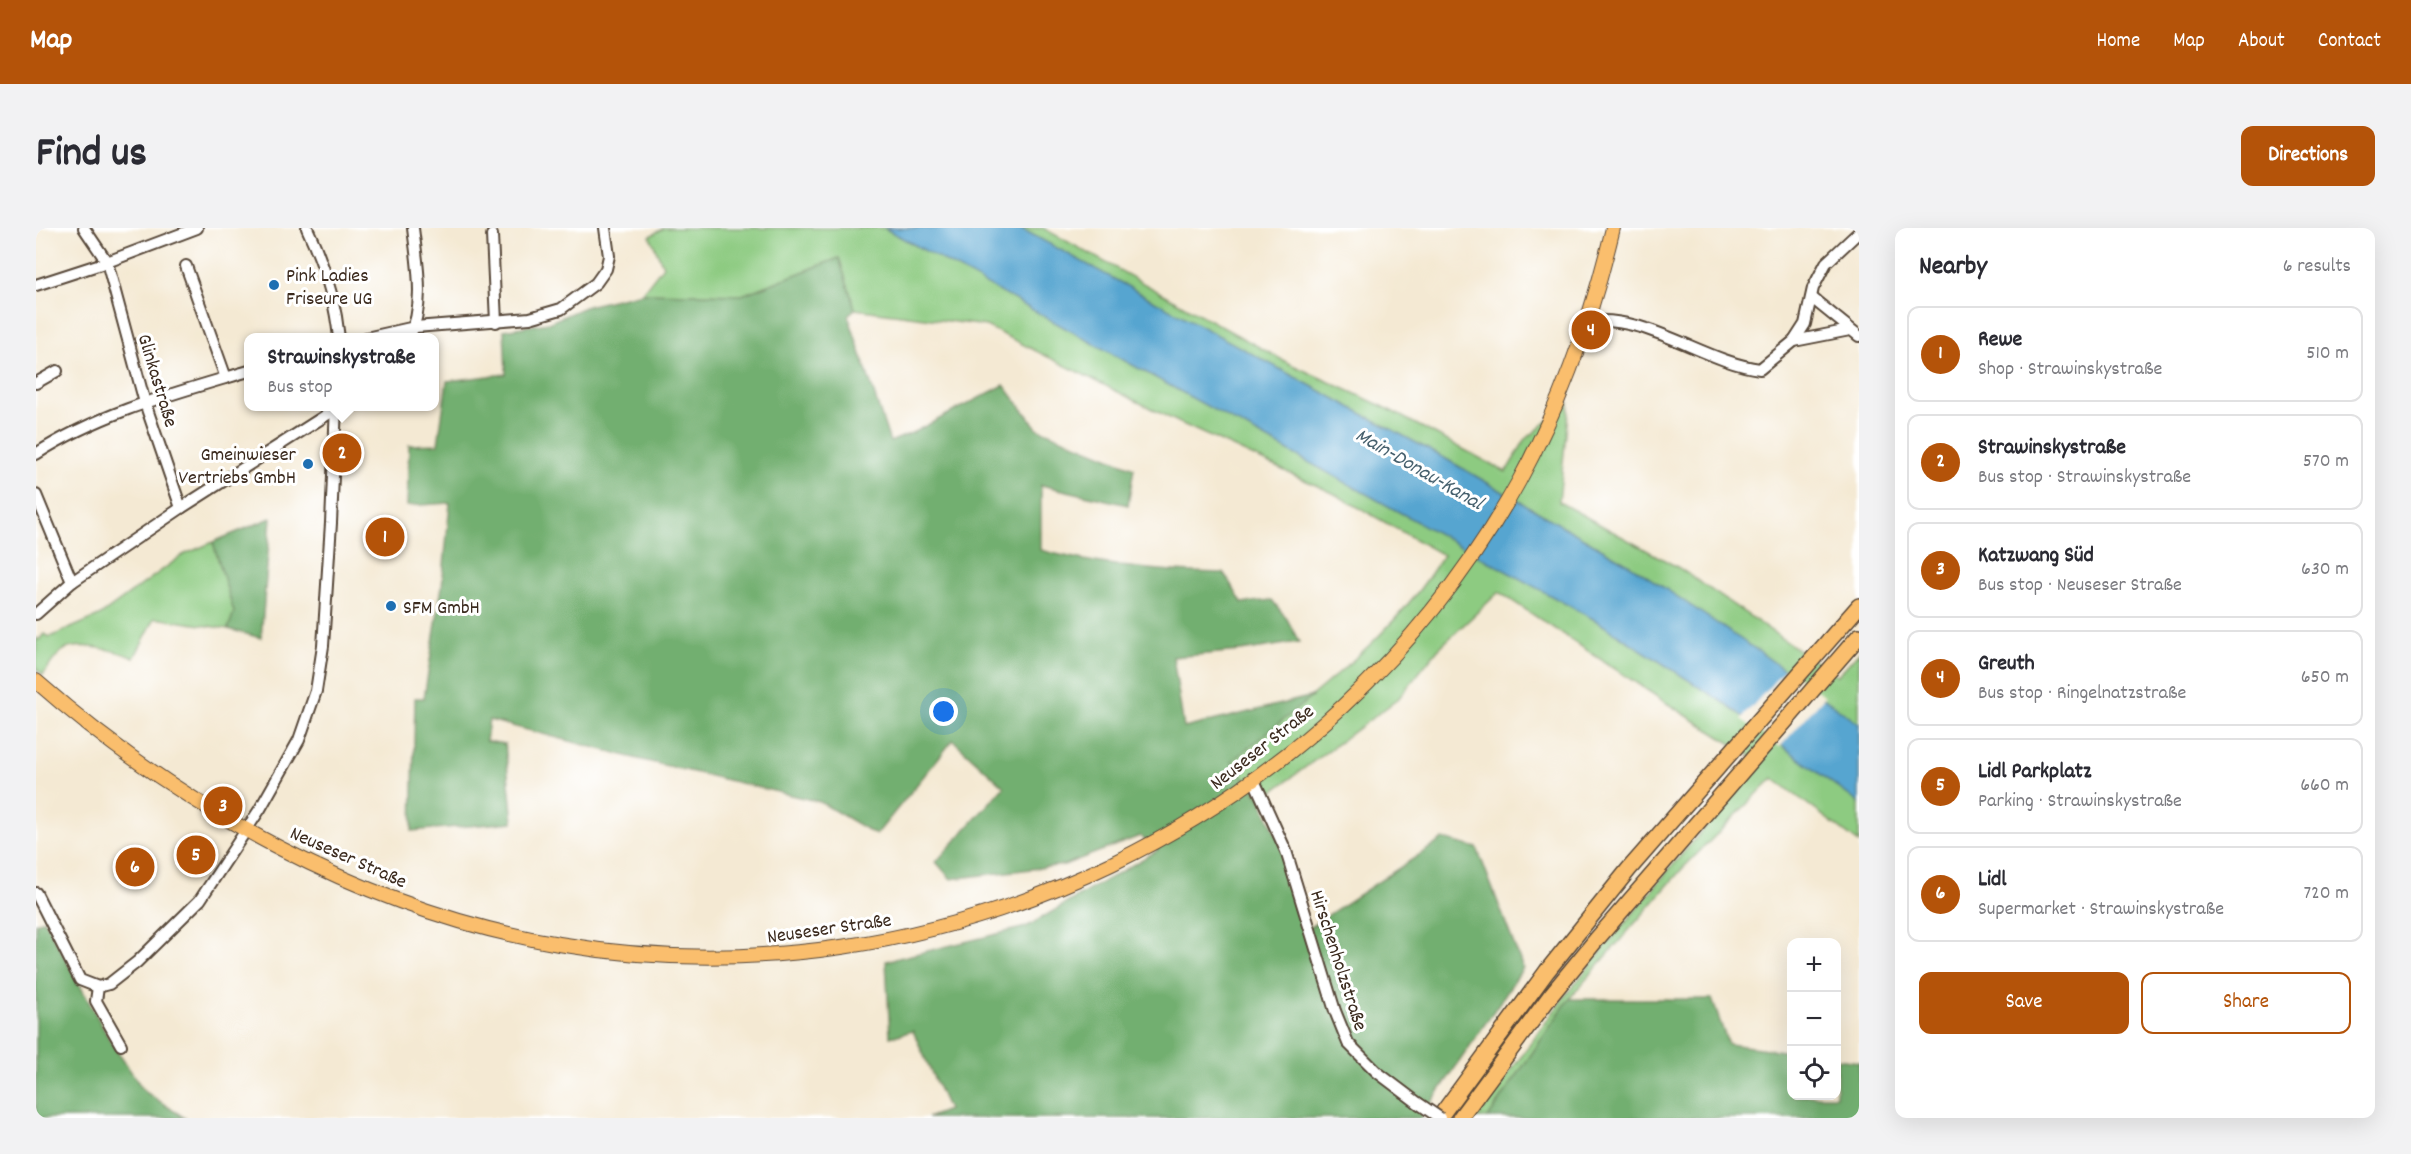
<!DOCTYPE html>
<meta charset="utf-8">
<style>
:root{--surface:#fff;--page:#f2f2f3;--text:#2b2b33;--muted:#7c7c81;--line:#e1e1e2;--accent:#b45309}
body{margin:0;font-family:Dekko,sans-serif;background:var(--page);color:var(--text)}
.controls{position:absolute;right:18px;bottom:18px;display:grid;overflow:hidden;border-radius:12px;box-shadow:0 6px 24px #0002}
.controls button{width:54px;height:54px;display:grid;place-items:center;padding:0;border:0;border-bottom:2px solid var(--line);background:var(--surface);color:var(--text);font:30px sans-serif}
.you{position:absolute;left:908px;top:484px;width:21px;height:21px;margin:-15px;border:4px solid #fff;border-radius:50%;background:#1a73e8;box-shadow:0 0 0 9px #1a73e833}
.badge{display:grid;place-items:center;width:39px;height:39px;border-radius:50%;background:var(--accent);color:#fff;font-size:20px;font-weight:700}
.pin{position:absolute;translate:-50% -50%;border:3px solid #fff;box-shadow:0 2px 6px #0006}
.popup{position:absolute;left:208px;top:105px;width:195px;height:78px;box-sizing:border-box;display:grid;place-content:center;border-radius:12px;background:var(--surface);filter:drop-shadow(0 2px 4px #0005);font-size:20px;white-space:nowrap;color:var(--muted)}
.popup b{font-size:22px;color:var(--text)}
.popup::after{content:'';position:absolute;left:50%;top:100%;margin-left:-12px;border:12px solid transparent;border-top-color:var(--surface)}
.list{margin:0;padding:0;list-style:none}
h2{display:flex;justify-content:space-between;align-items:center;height:78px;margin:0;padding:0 24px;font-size:26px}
h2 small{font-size:20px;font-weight:400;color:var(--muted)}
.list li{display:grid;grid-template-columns:39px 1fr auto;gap:18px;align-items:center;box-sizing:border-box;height:96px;margin:0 12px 12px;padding:0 12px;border:2px solid var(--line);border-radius:12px}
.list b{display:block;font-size:22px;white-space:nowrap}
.list p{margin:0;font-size:20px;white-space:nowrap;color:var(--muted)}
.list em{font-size:20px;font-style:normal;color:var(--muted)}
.actions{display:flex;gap:12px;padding:18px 24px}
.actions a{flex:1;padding:14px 0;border:2px solid var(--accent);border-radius:12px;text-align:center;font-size:21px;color:var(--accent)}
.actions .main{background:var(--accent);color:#fff}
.icon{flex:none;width:33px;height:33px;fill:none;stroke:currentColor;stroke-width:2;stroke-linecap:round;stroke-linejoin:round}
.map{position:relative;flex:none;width:1823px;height:890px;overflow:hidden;border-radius:12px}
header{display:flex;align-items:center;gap:36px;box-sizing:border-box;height:84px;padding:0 30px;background:var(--accent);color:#fff}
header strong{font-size:28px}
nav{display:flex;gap:33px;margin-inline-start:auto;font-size:21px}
.intro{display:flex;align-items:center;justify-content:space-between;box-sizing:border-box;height:144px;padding:0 36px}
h1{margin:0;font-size:42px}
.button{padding:15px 27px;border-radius:12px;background:var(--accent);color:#fff;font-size:21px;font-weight:700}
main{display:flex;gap:36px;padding:0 36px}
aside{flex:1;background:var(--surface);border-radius:12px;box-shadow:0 6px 24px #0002}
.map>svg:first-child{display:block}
.green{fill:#8dcb81;stroke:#647a50;stroke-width:1.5}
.forest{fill:#72af6f;stroke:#566c46;stroke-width:1.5}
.water{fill:#56a5d0;stroke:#486877;stroke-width:1.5}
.pier{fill:#f4e9d3}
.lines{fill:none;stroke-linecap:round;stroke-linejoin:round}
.minor-casing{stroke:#574739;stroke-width:14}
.major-casing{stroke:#574739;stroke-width:16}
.highway-casing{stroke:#574739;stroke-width:18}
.minor{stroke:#fff;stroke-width:10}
.major{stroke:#fabe6d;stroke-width:14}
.highway{stroke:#fabe6d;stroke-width:15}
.minor-bridge-casing{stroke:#574739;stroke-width:14;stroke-linecap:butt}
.minor-bridge{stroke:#fff;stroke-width:10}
.poi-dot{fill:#1f6fb2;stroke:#fff;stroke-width:2}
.labels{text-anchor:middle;stroke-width:6;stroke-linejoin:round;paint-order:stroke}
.poi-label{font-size:20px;fill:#3b2a1e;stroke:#fff;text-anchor:start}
.street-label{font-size:20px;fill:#3b2a1e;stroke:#fff}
.water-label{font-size:21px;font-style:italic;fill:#47616e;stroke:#fff}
</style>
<header>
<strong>Map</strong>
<nav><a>Home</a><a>Map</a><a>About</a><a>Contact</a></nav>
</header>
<div class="intro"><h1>Find us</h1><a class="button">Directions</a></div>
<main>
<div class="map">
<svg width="1823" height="890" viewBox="0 0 1823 890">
<rect width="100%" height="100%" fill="#fff"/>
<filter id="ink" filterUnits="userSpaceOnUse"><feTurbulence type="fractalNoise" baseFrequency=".0167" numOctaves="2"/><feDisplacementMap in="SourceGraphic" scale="12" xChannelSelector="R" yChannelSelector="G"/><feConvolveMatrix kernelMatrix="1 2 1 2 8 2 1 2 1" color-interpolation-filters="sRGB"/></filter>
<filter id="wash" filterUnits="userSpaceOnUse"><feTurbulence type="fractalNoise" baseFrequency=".008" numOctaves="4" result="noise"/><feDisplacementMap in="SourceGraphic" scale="24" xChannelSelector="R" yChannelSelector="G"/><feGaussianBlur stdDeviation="1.35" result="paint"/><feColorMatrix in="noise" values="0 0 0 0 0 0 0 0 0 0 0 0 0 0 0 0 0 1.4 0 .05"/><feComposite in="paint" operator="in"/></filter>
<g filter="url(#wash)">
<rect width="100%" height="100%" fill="#f4e9d3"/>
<!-- green -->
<g class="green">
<path d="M628 0H848L1559 392 1690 476 1823 575V615L1737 550 1646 641 1533 771 1452 890H1441L1528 769 1640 633 1726 535 1629 474 1463 364 1402 421 1362 471 1225 572 1196 533C1271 469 1356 413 1407 327L1297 265 1144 195 950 98 819 81 803 30 706 67 606 65 627 38 614 8Z"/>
<path d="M984 0H1007L1252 135 1348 179 1470 244 1489 212 1533 175 1523 274 1643 340 1801 448 1823 424V496L1725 425 1594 337 1410 231Z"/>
<path d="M177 314 198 384 192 401 119 390 98 430C82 423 40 412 25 424 18 430 12 440 7 447L0 440V410L3 412 8 406 14 409 63 388 147 327Z"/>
</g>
<!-- forest -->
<g class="forest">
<path d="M803 30 819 81 812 87 854 214 878 204 968 157 1001 200 1098 240 1092 277 1005 257V322C1065 339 1126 344 1188 345L1206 375 1236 372 1251 391 1263 414 1205 423 1137 429 1148 500 1277 468 1196 533 1225 572 1248 624 1271 701 1407 611 1441 620 1487 740 1385 890H891L912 882 877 803 854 809 850 733 990 699 1122 622 1104 608 1028 637 915 651 900 634 968 559 917 512 840 607 784 574 602 531 453 492 450 513 469 516 477 594 376 603 379 470H388L406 358 414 275 371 278 373 217 402 216 411 153 470 146 468 102 512 95 551 78 606 65 706 67Z"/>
<path d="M235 290 225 410 192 401 198 384 177 314Z"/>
<path d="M8 692 75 814 108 863 149 890H0V695Z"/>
<path d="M1533 771H1676L1692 816 1755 824 1756 868H1800L1801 831 1823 834V890H1452Z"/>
</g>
<!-- water -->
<path class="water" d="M848 0H984L1410 231 1594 337 1725 425 1823 496V575L1690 476 1559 392Z"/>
<!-- pier -->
<path class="pier" d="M1750 440 1789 468 1744 519 1705 491Z"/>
</g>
<g filter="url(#ink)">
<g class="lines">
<!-- minor casing -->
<g class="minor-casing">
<g id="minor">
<path d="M48 0 71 34 109 175 145 280"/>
<path d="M271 0C288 36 299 70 303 110"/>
<path d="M456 7 460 94"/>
<path d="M150 38 190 150"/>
<path d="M0 57 71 34 161 0"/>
<path d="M1776 70 1823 108"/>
<path d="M1551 94C1610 85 1668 134 1724 141L1758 113 1769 96 1777 60 1790 35 1823 4"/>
<path d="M330 110 379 99 494 90 525 81 560 55 570 41 573 28 569 0"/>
<path d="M373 110C390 77 381 35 377 0"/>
<path d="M1758 113 1814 102"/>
<path d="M0 155 21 143"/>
<path d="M0 226C65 184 139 165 213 143"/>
<path d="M0 267 36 354"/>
<path d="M0 386 36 354 145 280 303 179"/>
<path d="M1217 550 1250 623 1299 783 1312 815 1341 844 1382 875"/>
<path d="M0 665 44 752 62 759"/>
<path d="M62 759 73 756 101 734 164 672 224 581 263 512 280 463 287 418 295 295 300 178"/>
<path d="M62 759 60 773 85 817"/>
</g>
</g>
<!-- major casing -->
<g class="major-casing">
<path id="major" d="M0 453C144 580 332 684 523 716 903 781 1296 592 1483 253 1526 174 1556 88 1577 0"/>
</g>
<!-- highway casing -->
<g class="highway-casing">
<g id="highway">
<path d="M1403 890 1511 743 1593 641 1823 378"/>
<path d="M1424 890 1515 767 1560 712 1823 408"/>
</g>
</g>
<!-- minor -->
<use href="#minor" class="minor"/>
<!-- major -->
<use href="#major" class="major"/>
<!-- highway -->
<use href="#highway" class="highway"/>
<!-- minor-bridge casing -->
<g class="minor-bridge-casing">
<path id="minor-bridge" d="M1382 875 1404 890"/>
</g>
<!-- minor-bridge -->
<use href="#minor-bridge" class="minor-bridge"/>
</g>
</g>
<!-- markers -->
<g class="poi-dot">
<circle cx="238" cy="57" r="6"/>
<circle cx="272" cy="236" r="6"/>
<circle cx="355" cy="378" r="6"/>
</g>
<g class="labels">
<!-- poi labels -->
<g class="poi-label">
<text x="250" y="53">Pink Ladies<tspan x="250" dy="23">Friseure UG</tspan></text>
<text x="260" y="232" text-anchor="end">Gmeinwieser<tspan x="260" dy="23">Vertriebs GmbH</tspan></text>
<text x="367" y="385">SFM GmbH</text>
</g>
<!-- street labels -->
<g class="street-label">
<text transform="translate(123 152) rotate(73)" y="7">Glinkastraße</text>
<text transform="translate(1225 518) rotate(-38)" y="7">Neuseser Straße</text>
<text transform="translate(313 628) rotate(24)" y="7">Neuseser Straße</text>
<text transform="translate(793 699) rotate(-8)" y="7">Neuseser Straße</text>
<text transform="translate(1304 732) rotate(72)" y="7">Hirschenholzstraße</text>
</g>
<!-- water labels -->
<g class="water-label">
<text transform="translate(1384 240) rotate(30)" y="7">Main-Donau-Kanal</text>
</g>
</g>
</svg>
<div class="controls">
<button>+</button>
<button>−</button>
<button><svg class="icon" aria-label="locate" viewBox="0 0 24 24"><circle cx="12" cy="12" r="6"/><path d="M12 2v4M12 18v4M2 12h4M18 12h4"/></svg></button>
</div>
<div class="you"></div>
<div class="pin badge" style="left:349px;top:309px">1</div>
<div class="pin badge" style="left:306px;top:225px">2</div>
<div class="popup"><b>Strawinskystraße</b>Bus stop</div>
<div class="pin badge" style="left:187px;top:578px">3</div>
<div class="pin badge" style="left:1555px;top:102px">4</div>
<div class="pin badge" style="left:160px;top:627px">5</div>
<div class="pin badge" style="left:99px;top:639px">6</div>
</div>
<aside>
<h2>Nearby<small>6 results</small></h2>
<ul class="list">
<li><span class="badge">1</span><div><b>Rewe</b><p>Shop · Strawinskystraße</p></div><em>510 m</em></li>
<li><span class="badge">2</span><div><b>Strawinskystraße</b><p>Bus stop · Strawinskystraße</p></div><em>570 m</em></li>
<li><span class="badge">3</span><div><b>Katzwang Süd</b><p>Bus stop · Neuseser Straße</p></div><em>630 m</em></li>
<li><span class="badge">4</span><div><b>Greuth</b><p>Bus stop · Ringelnatzstraße</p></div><em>650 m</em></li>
<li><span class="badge">5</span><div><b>Lidl Parkplatz</b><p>Parking · Strawinskystraße</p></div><em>660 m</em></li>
<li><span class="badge">6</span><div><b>Lidl</b><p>Supermarket · Strawinskystraße</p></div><em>720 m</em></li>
</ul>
<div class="actions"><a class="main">Save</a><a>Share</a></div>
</aside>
</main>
